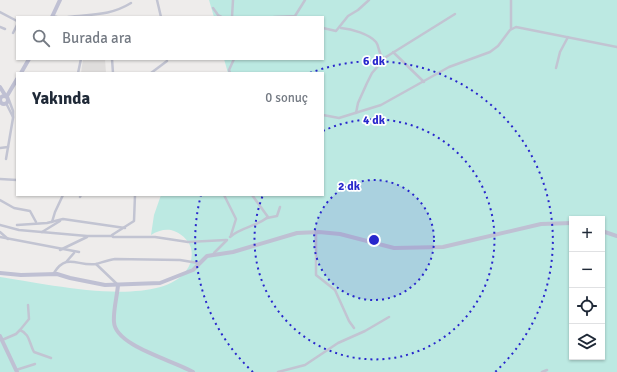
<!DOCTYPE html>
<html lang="tr">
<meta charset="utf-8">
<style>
:root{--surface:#fff;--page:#f6f6f7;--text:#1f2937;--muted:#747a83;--line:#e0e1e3}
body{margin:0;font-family:Signika,sans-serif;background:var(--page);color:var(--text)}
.controls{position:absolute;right:12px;bottom:12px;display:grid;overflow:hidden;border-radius:0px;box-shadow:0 1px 3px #0004}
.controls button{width:36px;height:36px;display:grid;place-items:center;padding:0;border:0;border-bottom:1px solid var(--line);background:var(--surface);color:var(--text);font:20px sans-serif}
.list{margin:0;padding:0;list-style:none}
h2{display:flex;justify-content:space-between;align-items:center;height:52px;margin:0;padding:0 16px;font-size:17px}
h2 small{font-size:13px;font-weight:400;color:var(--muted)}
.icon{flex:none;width:22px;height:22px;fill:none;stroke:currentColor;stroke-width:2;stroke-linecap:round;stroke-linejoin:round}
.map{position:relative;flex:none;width:617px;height:372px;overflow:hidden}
.search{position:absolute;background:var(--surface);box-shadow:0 1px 3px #0004;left:16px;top:16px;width:308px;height:44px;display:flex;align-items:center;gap:10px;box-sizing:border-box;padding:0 14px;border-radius:0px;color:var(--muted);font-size:15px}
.panel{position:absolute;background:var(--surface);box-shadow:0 1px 3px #0004;left:16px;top:72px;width:308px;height:124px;border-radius:0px}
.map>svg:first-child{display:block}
.education{fill:#dfdddc}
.green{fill:#bce9e2;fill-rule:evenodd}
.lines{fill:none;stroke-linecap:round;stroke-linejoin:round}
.street{stroke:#c2c4d2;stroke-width:2.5}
.secondary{stroke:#bfc0d3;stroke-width:4}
.ring{fill:none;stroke:#2827cc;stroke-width:2;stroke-dasharray:2 4}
.centre{fill:#2827cc;stroke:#fff;stroke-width:2}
.ring-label{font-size:12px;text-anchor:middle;font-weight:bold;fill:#2827cc;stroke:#fff;stroke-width:3.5;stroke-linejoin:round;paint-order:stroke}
</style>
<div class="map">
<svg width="617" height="372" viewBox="0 0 617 372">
<rect width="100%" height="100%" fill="#eeeceb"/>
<!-- education -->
<path class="education" d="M83 59H105L106 73H81Z"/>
<!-- green -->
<path class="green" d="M209 0H617V372H0V277C43 283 157 310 186 271 191 265 193 256 191 248 188 239 181 233 171 230 164 229 157 231 151 235L154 215 161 195H323V73H228L224 59H323V17H214ZM572 219H602V357H572Z"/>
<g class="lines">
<!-- street -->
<g class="street">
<path d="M157 0 161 17"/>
<path d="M213 8 218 15 222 17"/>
<path d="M0 12 17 21"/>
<path d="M52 16 57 17"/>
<path d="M68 17C91 14 110 16 131 3"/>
<path d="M232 17 233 0"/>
<path d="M274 17 295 16 305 0"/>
<path d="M0 27 5 29"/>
<path d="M323 28 336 31 348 16 358 10 369 0"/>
<path d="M341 28C352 29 369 34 376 42 380 47 377 52 384 59"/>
<path d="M511 29V0"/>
<path d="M13 33 17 25"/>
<path d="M393 52 424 82"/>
<path d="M112 59 113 73"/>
<path d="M556 68 560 52 568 37"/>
<path d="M78 73 81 59"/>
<path d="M151 73 167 61"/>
<path d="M230 73 229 70 234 59"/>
<path d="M6 103 13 117"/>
<path d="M356 113 358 103 367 83 372 73 386 57 455 14"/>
<path d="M323 115 339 118 381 105 449 67 490 52 498 46 510 30 516 27 617 47"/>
<path d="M0 148 8 147"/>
<path d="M6 159 13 118V111L9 100"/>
<path d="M0 179 17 180"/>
<path d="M135 195 134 221 112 235 113 237H155L188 242 226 240"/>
<path d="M224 195 236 219 231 235"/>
<path d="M80 197 81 195"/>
<path d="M0 200 14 208 30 211 36 222"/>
<path d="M267 218 277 216 280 207"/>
<path d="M52 222 55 212 63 195"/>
<path d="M0 225 19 230 87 236H112"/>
<path d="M17 225 47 223 63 219 125 228"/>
<path d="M0 232 8 239"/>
<path d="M42 232 60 221"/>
<path d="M316 232V275L335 290 349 321 354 328"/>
<path d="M0 237 79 252"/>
<path d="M230 237C241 227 256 227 268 217L252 195"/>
<path d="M60 250 87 237"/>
<path d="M214 253 227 240"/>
<path d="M67 261 74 253"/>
<path d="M96 264 118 285"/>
<path d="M54 273C67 252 78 267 96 264 103 262 108 260 115 259L180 260 198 263"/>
<path d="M20 330 29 319 28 305"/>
<path d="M2 340 16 334 20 330C30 334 29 343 34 352L51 358"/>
<path d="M16 370 35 364"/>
<path d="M278 372 305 365 338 343 365 331 389 317"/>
<path d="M542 372 547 370"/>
</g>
<!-- secondary -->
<g class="secondary">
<path d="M52 17 60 0"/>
<path d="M21 73 29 59"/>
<path d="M0 87 5 95"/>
<circle cx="4" cy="100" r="4"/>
<path d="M7 96 17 79"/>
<path d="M602 231 617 236"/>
<path d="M0 273 21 275 57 274 70 278 105 285 160 283 193 270 207 256 233 252 297 233 319 232 340 234 394 248 443 247 541 224 572 223"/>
<path d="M118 285C117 297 113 311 114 322 115 346 175 361 193 372"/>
<path d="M0 336 17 372"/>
</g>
</g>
<!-- distance rings -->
<circle cx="374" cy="240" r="60" fill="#2827cc" fill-opacity=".12"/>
<g class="ring">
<circle cx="374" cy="240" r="60"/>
<path d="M323 131A120 120 0 1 1 263 195"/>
<path d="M253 372A179 179 0 0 1 201 195M310 73A179 179 0 0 1 495 372"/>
</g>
<circle cx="374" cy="240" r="6" class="centre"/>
<g class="ring-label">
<text x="374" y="65">6 dk</text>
<text x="374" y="124">4 dk</text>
<text x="349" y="190">2 dk</text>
</g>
</svg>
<div class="controls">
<button>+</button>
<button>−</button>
<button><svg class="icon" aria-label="locate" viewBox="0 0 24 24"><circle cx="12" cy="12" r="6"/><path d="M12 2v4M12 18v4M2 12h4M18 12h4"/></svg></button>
<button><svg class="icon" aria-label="layers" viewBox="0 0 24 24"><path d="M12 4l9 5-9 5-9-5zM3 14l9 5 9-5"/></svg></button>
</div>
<div class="search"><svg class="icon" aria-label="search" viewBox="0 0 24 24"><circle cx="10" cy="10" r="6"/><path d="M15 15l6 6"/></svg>Burada ara</div>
<section class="panel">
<h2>Yakında<small>0 sonuç</small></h2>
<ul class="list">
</ul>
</section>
</div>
